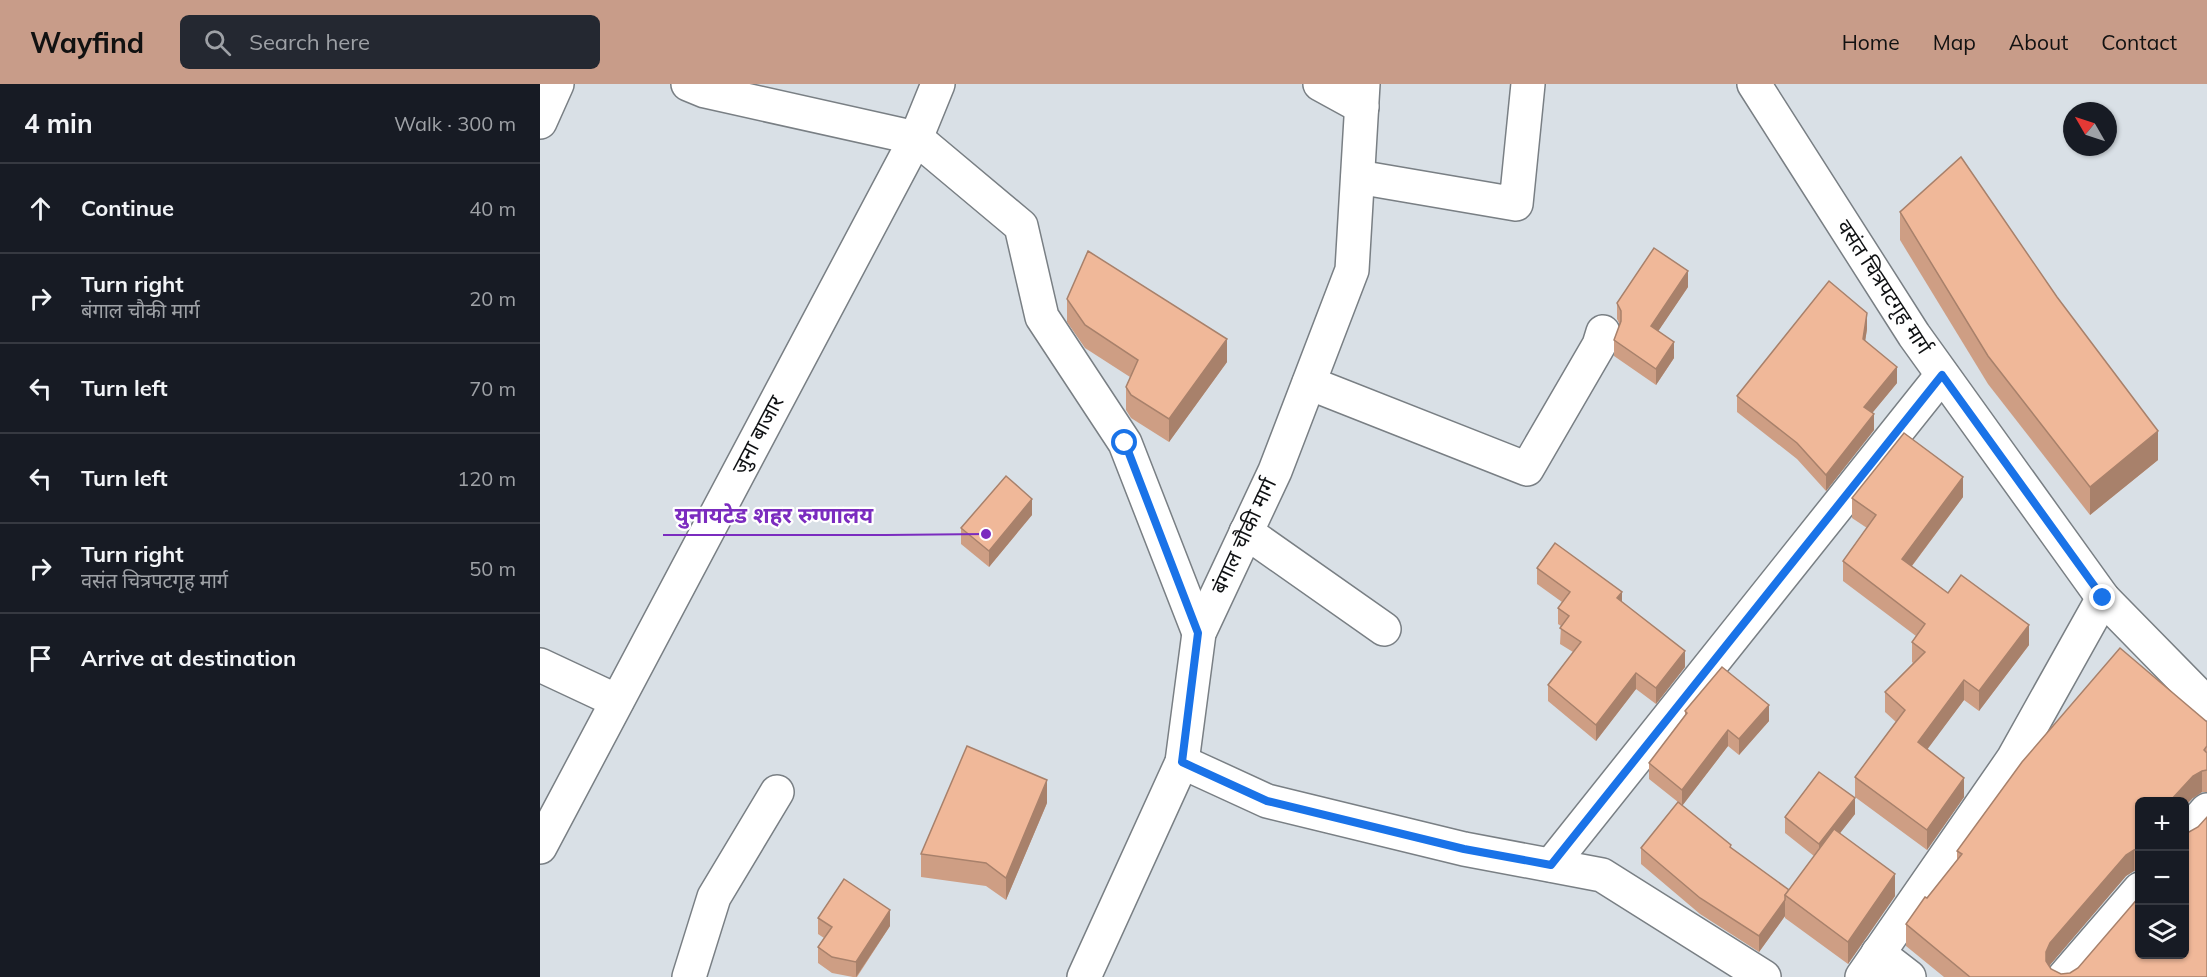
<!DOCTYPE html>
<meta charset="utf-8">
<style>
:root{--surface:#171b24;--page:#242831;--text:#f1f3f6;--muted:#9ea1a6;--line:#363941;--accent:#c89c89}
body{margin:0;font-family:Mulish,"Noto Sans Devanagari",sans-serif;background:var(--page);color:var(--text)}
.controls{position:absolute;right:18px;bottom:18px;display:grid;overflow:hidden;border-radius:9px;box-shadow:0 2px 4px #0004}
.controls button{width:54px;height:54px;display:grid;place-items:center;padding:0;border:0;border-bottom:2px solid var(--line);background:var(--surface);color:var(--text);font:30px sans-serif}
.compass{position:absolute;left:1523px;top:18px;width:54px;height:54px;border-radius:50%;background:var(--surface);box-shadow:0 2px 4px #0004;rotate:309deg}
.stop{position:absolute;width:18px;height:18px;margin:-14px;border:4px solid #1a73e8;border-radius:50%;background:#fff}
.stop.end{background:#1a73e8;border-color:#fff;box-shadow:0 2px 6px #0008}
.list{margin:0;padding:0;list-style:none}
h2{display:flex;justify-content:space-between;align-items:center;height:78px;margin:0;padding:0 24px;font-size:26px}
h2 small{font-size:20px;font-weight:400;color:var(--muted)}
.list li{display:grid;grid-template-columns:39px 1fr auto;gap:18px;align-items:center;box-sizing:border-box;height:90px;padding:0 24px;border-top:2px solid var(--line)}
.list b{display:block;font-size:22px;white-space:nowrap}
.list p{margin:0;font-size:20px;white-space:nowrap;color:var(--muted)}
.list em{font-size:20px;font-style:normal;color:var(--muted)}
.icon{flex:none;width:33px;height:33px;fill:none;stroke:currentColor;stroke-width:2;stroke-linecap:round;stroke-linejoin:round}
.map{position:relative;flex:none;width:1667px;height:893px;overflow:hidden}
header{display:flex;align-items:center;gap:36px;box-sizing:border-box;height:84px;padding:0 30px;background:var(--accent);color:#111}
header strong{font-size:28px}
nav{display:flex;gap:33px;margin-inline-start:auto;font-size:21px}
.search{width:420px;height:54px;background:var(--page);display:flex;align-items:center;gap:15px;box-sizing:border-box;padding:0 21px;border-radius:9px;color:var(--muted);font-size:22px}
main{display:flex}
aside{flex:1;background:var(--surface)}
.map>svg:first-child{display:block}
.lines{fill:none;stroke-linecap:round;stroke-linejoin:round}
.minor-casing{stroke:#797f84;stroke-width:36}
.minor{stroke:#fff;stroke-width:33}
.wall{fill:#ce9e84}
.shaded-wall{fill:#a8816b}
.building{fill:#f0b899;stroke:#a8816b;stroke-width:1.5}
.route{stroke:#1a73e8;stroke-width:8}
.labels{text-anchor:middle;stroke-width:4.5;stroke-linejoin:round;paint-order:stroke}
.street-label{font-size:21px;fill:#0f1113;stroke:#fff}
.leader{fill:none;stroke:#7b2cbf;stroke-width:2}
.callout-dot{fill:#7b2cbf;stroke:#fff;stroke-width:2}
.callout-label{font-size:22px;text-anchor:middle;font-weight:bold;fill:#7b2cbf;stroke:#fff;stroke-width:4.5;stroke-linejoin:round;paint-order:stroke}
</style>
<header>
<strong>Wayfind</strong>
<div class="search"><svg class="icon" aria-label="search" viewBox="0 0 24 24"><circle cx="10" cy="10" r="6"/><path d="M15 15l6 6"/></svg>Search here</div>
<nav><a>Home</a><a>Map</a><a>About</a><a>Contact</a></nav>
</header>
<main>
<aside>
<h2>4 min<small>Walk · 300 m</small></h2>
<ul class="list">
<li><svg class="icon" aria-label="ahead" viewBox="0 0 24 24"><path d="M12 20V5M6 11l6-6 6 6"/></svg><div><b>Continue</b></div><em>40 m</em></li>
<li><svg class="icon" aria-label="right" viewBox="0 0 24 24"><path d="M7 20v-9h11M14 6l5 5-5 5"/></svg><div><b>Turn right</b><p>बंगाल चौकी मार्ग</p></div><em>20 m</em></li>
<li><svg class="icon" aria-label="left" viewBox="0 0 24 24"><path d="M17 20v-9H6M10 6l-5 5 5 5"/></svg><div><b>Turn left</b></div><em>70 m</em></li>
<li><svg class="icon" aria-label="left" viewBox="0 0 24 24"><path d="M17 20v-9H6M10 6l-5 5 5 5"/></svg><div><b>Turn left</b></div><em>120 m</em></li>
<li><svg class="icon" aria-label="right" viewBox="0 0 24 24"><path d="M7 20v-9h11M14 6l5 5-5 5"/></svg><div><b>Turn right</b><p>वसंत चित्रपटगृह मार्ग</p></div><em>50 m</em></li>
<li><svg class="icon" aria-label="arrive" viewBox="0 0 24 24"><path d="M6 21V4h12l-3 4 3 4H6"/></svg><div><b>Arrive at destination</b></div></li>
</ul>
</aside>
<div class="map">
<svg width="1667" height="893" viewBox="0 0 1667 893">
<rect width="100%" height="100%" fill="#d9e0e6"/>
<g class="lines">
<!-- minor casing -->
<g class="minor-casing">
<g id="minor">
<path d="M148 0 165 7 376 54 481 142 502 233 585 359 659 549"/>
<path d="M780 0 822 23"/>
<path d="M1214 0 1374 251 1563 514 1667 620"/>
<path d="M0 38 17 0"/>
<path d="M818 93 976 120 988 0"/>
<path d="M769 299 987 385 1059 261 1063 248"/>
<path d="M706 448 844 545"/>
<path d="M0 581 77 617"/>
<path d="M642 678 727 717 924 765 1062 791 1224 893"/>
<path d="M1644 752 1667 726"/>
<path d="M0 763 376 54 398 0"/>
<path d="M1011 781 1402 291"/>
<path d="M1338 869 1369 893"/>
<path d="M149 893 174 813 237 708"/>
<path d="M544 893 642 678 659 549 735 387 812 186 823 0"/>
<path d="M1322 893 1473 675 1563 514"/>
<path d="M1524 893 1600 805"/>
</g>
</g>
<!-- minor -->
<use href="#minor" class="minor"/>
</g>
<!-- wall -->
<g class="wall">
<path d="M1360 128 1618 376 1550 431 1448 300 1360 156Z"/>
<path d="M1148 203 1118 247 1134 274 1116 301 1074 272V256L1080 241 1077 235V219Z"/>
<path d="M527 215 687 278 629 358 591 334 586 326V303L590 293 545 264 527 238Z"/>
<path d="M1327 245 1325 257 1357 299 1332 329 1334 346 1286 407 1257 375 1197 328V312Z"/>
<path d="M1423 413 1372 482 1408 509 1489 561 1439 627 1424 616 1387 665 1424 713 1387 766 1315 713V693L1356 638 1345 628V608L1373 579 1372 578V558L1376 552 1303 497V477L1327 444 1312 434V414Z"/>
<path d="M492 431 449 483 421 460V444Z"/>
<path d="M997 484 1082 518 1145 583 1116 620 1096 605 1056 657 1008 617V601L1033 568 1020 560 1021 542 1018 540V524L1022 518 997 500Z"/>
<path d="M1145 627 1229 637 1199 671 1188 662 1142 722 1191 764 1249 806 1274 772 1245 749V733L1315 730 1300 749 1355 812 1308 880 1245 834V832L1219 868 1160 830 1101 780V764L1138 718 1109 695V679L1145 631Z"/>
<path d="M1667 638V708H1662L1653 714 1599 717V787H1594L1586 792 1509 882 1511 885 1521 890 1667 893H1404L1366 862V840L1417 776V767Z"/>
<path d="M507 719 466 816 446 802 381 793V770Z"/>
<path d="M278 834 350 842 317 893H313L292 889 278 879V863L284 854 278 850Z"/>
</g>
<!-- shaded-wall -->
<g class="shaded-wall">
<path d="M1148 187V203L1111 258V242Z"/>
<path d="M1327 229V245L1323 271V255Z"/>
<path d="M687 255V278L629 358V335Z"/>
<path d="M1134 258V274L1116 301V285Z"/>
<path d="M1357 283V299L1324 339V323Z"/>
<path d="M1334 330V346L1286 407V391Z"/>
<path d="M1618 347V376L1550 431V403Z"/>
<path d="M1423 393V413L1362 495V475Z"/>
<path d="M492 415V431L449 483V467Z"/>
<path d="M1082 508V524L1077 514Z"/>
<path d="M1489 541V561L1439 627V607Z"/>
<path d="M1145 567V583L1116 620V604Z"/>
<path d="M1096 589V605L1056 657V641Z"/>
<path d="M1424 596V616L1378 678V658Z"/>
<path d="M1229 621V637L1199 671V655Z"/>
<path d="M1188 646V662L1142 722V706Z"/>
<path d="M1662 687V708L1653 714 1644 723V717H1630L1653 692Z"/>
<path d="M1424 694V713L1387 766V746Z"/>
<path d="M507 696V719L466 816V794Z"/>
<path d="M1315 714V730L1279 776V760Z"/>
<path d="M1594 766V787L1586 792 1510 881 1506 890V868L1510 859 1586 771Z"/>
<path d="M1355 790V812L1308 880V858Z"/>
<path d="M1245 816V832L1219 868V852Z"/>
<path d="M350 826V842L316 893V878Z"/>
</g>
<!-- building -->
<g class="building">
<path d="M1421 73 1517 213 1618 347 1550 403 1448 272 1360 128Z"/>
<path d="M1114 164 1148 187 1111 242 1134 258 1116 285 1074 256 1081 237V227L1077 219Z"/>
<path d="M548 167 687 255 629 335 591 311 586 303 598 276 545 241 527 215Z"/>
<path d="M1289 197 1327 229 1323 255 1357 283 1324 323 1334 330 1286 391 1257 359 1197 312Z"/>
<path d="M1364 349 1423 393 1362 475 1408 509 1421 491 1489 541 1439 607 1424 596 1378 658 1424 694 1387 746 1315 693 1365 626 1345 608 1385 568 1372 558 1385 540 1303 477 1336 431 1312 414Z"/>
<path d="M466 392 492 415 449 467 421 444Z"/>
<path d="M1015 459 1082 508 1077 514 1145 567 1116 604 1096 589 1056 641 1008 601 1041 558 1020 544 1029 532 1018 524 1030 508 997 484Z"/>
<path d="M1580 564 1667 638V662L1664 666 1667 669V686L1662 687 1653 692 1630 717H1599V765L1594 766 1586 771 1510 859 1506 868V877L1511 885 1521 890 1530 889 1538 884 1599 813V870H1644V748H1649L1658 743 1667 733V893H1430L1366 840 1385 813 1387 814 1422 770 1417 767 1482 678Z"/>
<path d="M1182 583 1229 621 1199 655 1188 646 1142 706 1109 679 1147 629 1145 627Z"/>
<path d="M427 662 507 696 466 794 446 779 381 770Z"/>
<path d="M1279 688 1315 714 1279 760 1245 733Z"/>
<path d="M1138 718 1191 761 1190 763 1249 806 1245 811V816L1219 852 1160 814 1101 764Z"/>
<path d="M1294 745 1355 790 1308 858 1245 811Z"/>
<path d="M304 795 350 826 316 878 292 873 278 863 292 843 278 834Z"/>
</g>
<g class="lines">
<!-- route -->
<path class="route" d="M585 359 658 549 642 678 727 717 924 765 1011 781 1402 291 1563 514"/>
</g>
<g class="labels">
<!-- street labels -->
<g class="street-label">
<text transform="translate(1344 203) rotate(57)" y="7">वसंत चित्रपटगृह मार्ग</text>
<text transform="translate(218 351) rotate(-62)" y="7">जुना बाजार</text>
<text transform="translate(704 452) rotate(-65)" y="7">बंगाल चौकी मार्ग</text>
</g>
</g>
<!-- callouts -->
<path class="leader" d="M446 450L346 451H123"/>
<circle class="callout-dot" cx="446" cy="450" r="6"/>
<g class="callout-label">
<text x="234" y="439">युनायटेड शहर रुग्णालय</text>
</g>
</svg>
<div class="controls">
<button>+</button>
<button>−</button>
<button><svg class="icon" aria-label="layers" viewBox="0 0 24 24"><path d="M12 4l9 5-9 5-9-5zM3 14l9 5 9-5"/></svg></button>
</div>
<svg class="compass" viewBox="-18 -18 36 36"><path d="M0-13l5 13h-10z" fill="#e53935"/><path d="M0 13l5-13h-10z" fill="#9ea1a6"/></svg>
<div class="stop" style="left:585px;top:359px"></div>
<div class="stop end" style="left:1563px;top:514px"></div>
</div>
</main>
